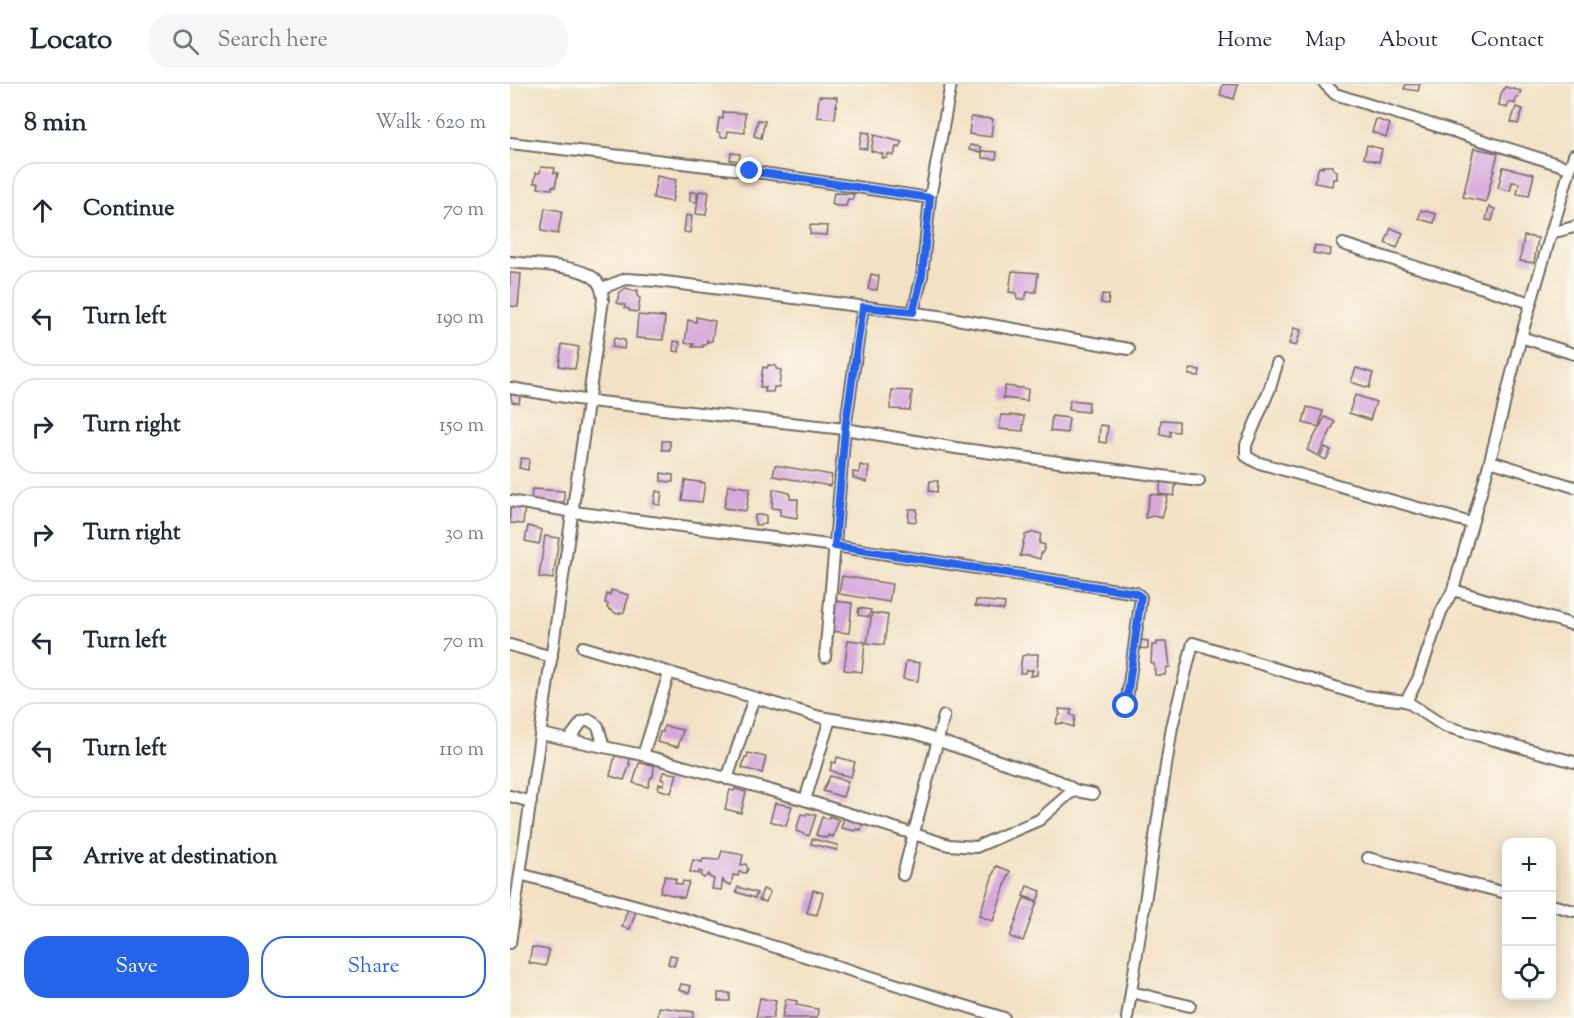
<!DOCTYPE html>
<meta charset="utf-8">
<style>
:root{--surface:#fff;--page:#f6f6f7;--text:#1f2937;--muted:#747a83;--line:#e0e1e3;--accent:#2563eb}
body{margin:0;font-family:"Sorts Mill Goudy",serif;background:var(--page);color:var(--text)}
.controls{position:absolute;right:18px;bottom:18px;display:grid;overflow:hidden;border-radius:12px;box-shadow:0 3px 15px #0003}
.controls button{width:54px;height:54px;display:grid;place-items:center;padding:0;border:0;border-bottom:2px solid var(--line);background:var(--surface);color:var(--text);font:30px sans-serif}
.stop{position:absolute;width:18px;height:18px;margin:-14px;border:4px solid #2563eb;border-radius:50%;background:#fff}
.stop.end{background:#2563eb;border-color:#fff;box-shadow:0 2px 6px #0008}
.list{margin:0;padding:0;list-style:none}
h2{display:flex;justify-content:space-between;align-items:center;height:78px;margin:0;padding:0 24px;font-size:26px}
h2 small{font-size:20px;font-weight:400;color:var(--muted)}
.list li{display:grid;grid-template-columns:39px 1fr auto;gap:18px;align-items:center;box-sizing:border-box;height:96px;margin:0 12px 12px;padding:0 12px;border:2px solid var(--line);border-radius:24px}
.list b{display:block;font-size:22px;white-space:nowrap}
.list em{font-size:20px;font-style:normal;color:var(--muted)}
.actions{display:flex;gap:12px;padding:18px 24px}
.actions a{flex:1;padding:14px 0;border:2px solid var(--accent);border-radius:24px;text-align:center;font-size:21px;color:var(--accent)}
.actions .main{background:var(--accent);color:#fff}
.icon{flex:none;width:33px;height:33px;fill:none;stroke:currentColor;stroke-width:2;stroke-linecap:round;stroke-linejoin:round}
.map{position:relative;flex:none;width:1064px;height:934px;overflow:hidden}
header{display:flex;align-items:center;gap:36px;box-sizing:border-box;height:84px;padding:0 30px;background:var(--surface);border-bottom:2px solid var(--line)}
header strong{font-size:28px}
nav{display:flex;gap:33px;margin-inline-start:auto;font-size:21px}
.search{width:420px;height:54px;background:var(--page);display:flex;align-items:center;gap:15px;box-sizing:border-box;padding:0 21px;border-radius:24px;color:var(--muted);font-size:22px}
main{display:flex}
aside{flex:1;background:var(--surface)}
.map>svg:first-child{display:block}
.building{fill:#d5a5db}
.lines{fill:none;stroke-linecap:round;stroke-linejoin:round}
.street-casing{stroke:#716b61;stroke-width:14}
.street{stroke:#fff;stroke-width:10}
.route{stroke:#2563eb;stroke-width:8}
</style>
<header>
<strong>Locato</strong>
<div class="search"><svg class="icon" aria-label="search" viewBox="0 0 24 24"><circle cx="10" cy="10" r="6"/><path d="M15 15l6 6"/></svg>Search here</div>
<nav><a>Home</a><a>Map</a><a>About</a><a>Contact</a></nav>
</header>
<main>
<aside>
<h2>8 min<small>Walk · 620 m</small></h2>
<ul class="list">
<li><svg class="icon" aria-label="ahead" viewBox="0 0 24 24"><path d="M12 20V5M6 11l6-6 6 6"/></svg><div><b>Continue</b></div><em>70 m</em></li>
<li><svg class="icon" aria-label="left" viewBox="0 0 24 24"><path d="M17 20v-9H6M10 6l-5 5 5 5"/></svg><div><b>Turn left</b></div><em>190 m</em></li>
<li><svg class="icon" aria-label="right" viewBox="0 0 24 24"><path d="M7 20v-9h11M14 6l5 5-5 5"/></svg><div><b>Turn right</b></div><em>150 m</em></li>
<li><svg class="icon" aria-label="right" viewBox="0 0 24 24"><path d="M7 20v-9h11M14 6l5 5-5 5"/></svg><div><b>Turn right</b></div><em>30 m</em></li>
<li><svg class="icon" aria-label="left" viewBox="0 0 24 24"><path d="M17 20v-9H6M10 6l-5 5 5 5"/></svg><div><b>Turn left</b></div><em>70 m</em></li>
<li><svg class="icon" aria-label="left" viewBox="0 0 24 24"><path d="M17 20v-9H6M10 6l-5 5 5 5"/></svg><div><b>Turn left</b></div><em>110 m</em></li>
<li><svg class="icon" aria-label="arrive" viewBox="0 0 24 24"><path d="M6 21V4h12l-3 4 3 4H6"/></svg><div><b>Arrive at destination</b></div></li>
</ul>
<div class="actions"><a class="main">Save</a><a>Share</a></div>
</aside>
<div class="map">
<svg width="1064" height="934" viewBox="0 0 1064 934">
<rect width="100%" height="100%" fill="#fbf7ec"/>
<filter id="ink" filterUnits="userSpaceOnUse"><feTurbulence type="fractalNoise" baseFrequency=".0167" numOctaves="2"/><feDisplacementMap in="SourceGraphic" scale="12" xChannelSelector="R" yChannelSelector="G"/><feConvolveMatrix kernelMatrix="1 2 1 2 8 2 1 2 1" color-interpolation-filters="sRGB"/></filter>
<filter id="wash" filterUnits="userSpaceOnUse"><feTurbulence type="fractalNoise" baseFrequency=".008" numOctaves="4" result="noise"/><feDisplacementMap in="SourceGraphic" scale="24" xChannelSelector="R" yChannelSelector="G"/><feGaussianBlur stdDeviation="1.35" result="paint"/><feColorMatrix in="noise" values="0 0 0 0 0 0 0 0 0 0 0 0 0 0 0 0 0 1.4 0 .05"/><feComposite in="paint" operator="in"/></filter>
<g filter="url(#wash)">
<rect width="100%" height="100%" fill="#f2e1c4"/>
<g id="blocks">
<!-- building -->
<g class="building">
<path d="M713 0 728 1 724 15 710 11Z"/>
<path d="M896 0H910L908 7 894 5Z"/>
<path d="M995 3 1011 7 1008 14 1006 13 1005 20 999 18 997 24 989 21 991 10Z"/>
<path d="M309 12 327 13 325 35 307 33Z"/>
<path d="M1006 23 1013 25 1008 40 1001 38Z"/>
<path d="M213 28 235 29V49L218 47 217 53H211L210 49 207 48 209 34 213 35Z"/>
<path d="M461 33 483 35 481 53 459 50Z"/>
<path d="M866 35 880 40 876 53 862 48Z"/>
<path d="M248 36 255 37 251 54 244 52Z"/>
<path d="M352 48 360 49 357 65 349 64Z"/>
<path d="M364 51 392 58 390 64 386 63 384 72 378 70 377 74H372L373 70 361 67Z"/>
<path d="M460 61 471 63V68L459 66Z"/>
<path d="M857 61 872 65 869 78 854 74Z"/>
<path d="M964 64 988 69 976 118 953 113Z"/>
<path d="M472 67 487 68 486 75 472 74Z"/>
<path d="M221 69 230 70 229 77 220 76Z"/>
<path d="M812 82H822L823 85 827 87V95H823L822 102 804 99 809 83 813 84Z"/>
<path d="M31 83 45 84 44 89H48L45 103 42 102V105L28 104 29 99H24L26 89H30Z"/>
<path d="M993 83 1024 90 1019 112 1007 110 1009 99 1002 98 1000 107 988 104Z"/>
<path d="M147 92 166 96 162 118 143 114Z"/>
<path d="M189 107 199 108 196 131 186 130Z"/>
<path d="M180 108H187V118L180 117Z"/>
<path d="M324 109 344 110 342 116 338 115 336 122H326L322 120Z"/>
<path d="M979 123 985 125 982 137 976 136Z"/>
<path d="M35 124 52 127 48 150 31 147Z"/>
<path d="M911 126 926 130 924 139 909 135Z"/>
<path d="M176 131 182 132 180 149 174 148Z"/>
<path d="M300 141 318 142 317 151 300 150Z"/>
<path d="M881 144 893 149 887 164 875 159Z"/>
<path d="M1014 152 1028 154 1024 179 1010 177Z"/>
<path d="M805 161 821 165 819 172 803 169Z"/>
<path d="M502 187 528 189 526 208H517L515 215H507L506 209 499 208Z"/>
<path d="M0 189 11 190 8 223 0 222Z"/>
<path d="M361 190 369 192 367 206 358 205Z"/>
<path d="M116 204 124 207 128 206 127 212 130 214 128 228 119 227V225L115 224V221L107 219 109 209Z"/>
<path d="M592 210 599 211 598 220 591 219Z"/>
<path d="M128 231 155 233 153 256 126 254Z"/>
<path d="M186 233 205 237 202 257 198 258 197 255 196 261H193V263H182L184 260 175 259 178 236 186 238Z"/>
<path d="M784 244 791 246 786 262 779 260Z"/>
<path d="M104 254 115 256 114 265 102 263Z"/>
<path d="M164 257 170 258 169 268 163 267Z"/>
<path d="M52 260 69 263 65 285 49 282Z"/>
<path d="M258 281 266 282V285L271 286 269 303H264L263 308H255L256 303H250L253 283 257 284Z"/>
<path d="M846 284 863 289 859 304 841 298Z"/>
<path d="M680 285 690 286 689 292 679 291Z"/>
<path d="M495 302 518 305 517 317 493 314Z"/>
<path d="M0 305 11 307 9 319 2 318Z"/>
<path d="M382 306 402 307 400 326 380 325Z"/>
<path d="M845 311 866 318 860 336 839 329Z"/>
<path d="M560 316 579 318 578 328 559 326Z"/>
<path d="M797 323 813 327 809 343 793 339Z"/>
<path d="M491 331 514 332 513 347 489 345Z"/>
<path d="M542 332 559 334 557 349 540 347Z"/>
<path d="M815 333 825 338 808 372 797 366Z"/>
<path d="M651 336 669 337V348L660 347V352L650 350Z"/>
<path d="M590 341 598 342 596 359 589 358Z"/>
<rect x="152" y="357" width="8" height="9"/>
<path d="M815 363 821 366 816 376 810 373Z"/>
<path d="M11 374 19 375 18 386 9 384Z"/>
<path d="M265 381 322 391 320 402 263 392Z"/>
<path d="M350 381 359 383 357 398 343 394V388L349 389Z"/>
<path d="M151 389 163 391V398L151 397Z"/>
<path d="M175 396 195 399 192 418 172 416Z"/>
<path d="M651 396 666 398 664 412 649 410Z"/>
<path d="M420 397H428L427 408 419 407Z"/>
<path d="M218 401 240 404 236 427 214 424Z"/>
<path d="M22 405 54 407V418L21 417Z"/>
<path d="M263 405 280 409V415H288L287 434 270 431V425L262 424Z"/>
<path d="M146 407 152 408 150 421 144 420Z"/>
<path d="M640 410 658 412 652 434 643 432 635 434Z"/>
<path d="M0 421 15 422 13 440 0 439Z"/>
<path d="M399 425H407L406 438 398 437Z"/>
<path d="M245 431H256V440L245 441Z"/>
<path d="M18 442 32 446 29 460 15 457Z"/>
<path d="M524 448 531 450 529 459 535 461 533 469H531L530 475 520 472H510L515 451Z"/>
<path d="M35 452 49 454 43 495 29 493Z"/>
<path d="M332 492 382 500 379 518 329 510Z"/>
<path d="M101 506 119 511 114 528 107 530 97 524 98 520 95 519 97 510 100 511Z"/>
<path d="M466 516 495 519 494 526 465 522Z"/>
<path d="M324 517 342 519 339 549 321 547Z"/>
<path d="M349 524 361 526 359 533 348 531Z"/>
<path d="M362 529 378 531 374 561 357 559Z"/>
<path d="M338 556 355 558 352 588 334 586Z"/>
<path d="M630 556 638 557V565L630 564Z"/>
<path d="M647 558H657L660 583H657L655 591H645L644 580 641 579 642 561H647Z"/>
<path d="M519 570H528L527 591 520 592 523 586H516L515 589H510L512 572Z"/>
<path d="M396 577 410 579 408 597 393 595Z"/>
<path d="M549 625 562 626 560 630 565 633 563 643 552 639 546 640 547 634 550 631Z"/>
<path d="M154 642 173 646 168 663 147 658 150 648H153Z"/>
<path d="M238 669 256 673 252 689 232 684 235 673 237 674Z"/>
<path d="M105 672 120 674 119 680H120L114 696 100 692Z"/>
<path d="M327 673 345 678 341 693 331 690V691L320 686 322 678 326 679Z"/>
<path d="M129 679 144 681 143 693H141L138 703 123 699Z"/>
<path d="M153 688 167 690 161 709 148 705 149 700 153 701 155 697 151 695Z"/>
<path d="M320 692 338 697 333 713 313 707Z"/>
<path d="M225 705 236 708 231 729 215 725 220 706 224 707Z"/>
<path d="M265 719 282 722 276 742 260 737Z"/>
<path d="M297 729 306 731 299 752 286 747 291 730 296 731Z"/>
<path d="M335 731 353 738 351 746 346 745V747L331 744Z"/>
<path d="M319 732 329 736 323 753 318 751 317 754 306 751 312 733 318 735Z"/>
<path d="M302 755 328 761 327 766 301 760Z"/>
<path d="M212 767 233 771 231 781 236 780 238 785 236 789 229 788 228 792 223 791 221 801 214 799 213 795 211 806 202 805 204 795 199 793V790L194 794 191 792 192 788 189 787V790L180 788 183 776 192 778 193 775 209 776Z"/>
<path d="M486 782 500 787 483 837 469 832Z"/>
<path d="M155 792 166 795 165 799 172 801 173 797 179 798 174 814 150 808Z"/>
<path d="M517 802 531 807 527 817 513 812Z"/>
<path d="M228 803 247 809 245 814 226 808Z"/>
<path d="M253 805 260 808 256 818 249 816Z"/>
<path d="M303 806 313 809 307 831 297 829Z"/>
<path d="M514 814 527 818 513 857 500 853Z"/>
<path d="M118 824 126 827 120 845 112 843Z"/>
<path d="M22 863 39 866 36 882 19 879Z"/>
<path d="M160 871 167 872 164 882 158 880Z"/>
<path d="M171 900 181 902 179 909 169 906Z"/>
<rect x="208" y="909" width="12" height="8"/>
<path d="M250 914 266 917 263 934H246Z"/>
<path d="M276 915 287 917 286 921 308 925 307 934H272Z"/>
<path d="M149 923 184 928 183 934H148Z"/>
</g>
</g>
</g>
<g filter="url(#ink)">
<use href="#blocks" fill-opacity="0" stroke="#716b61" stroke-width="1.5"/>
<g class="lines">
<!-- street casing -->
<g class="street-casing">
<g id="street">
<path d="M815 0 825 10 1060 84"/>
<path d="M0 59 240 87 420 114"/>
<path d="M1041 149 1064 143"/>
<path d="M833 160 1021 219"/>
<path d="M0 178C23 181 66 180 84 194 91 200 92 207 93 216L0 859"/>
<path d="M92 204 116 195 147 197 429 232 619 265"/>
<path d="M403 228 412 192 420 114 441 0"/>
<path d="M1011 253 1064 270"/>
<path d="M767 280 760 304 736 361V372L746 378 961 439"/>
<path d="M0 304 80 317 335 345 446 364 689 397"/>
<path d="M980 377 1064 403"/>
<path d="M0 417 64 428 325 462 626 509 631 513 616 622"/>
<path d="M943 506 1064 541"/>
<path d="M0 561 42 573"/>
<path d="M73 563 310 633 405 649 549 697 567 707"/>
<path d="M315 573 335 345 353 223"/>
<path d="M896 617 908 595 931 528 943 506 980 377 1011 253 1064 71"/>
<path d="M31 650 133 671 295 716 439 761 466 763 529 736 560 709 567 707 583 710"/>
<path d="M59 655 72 638 79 636 88 642 94 663"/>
<path d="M133 671 159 589"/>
<path d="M217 695 244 614"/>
<path d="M0 712 21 718"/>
<path d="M295 716 320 635"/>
<path d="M858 774 996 809"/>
<path d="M10 790 175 835 494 934"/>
<path d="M393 791 434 632"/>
<path d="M1042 821 1064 827"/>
<path d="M621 908 680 922"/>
<path d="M617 934 662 643 683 559 854 612 896 617 934 642 1064 678"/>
</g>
</g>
<!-- street -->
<use href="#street" class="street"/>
</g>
</g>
<g class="lines" filter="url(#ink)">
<!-- route -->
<path class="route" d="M240 87 420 114 412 192 403 228 353 223 335 345 325 462 626 509 631 513 616 622"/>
</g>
</svg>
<div class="controls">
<button>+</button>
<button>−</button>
<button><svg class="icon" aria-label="locate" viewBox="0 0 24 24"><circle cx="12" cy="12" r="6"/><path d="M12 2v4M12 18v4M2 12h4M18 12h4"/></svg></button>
</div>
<div class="stop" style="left:616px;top:622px"></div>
<div class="stop end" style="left:240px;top:87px"></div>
</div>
</main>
